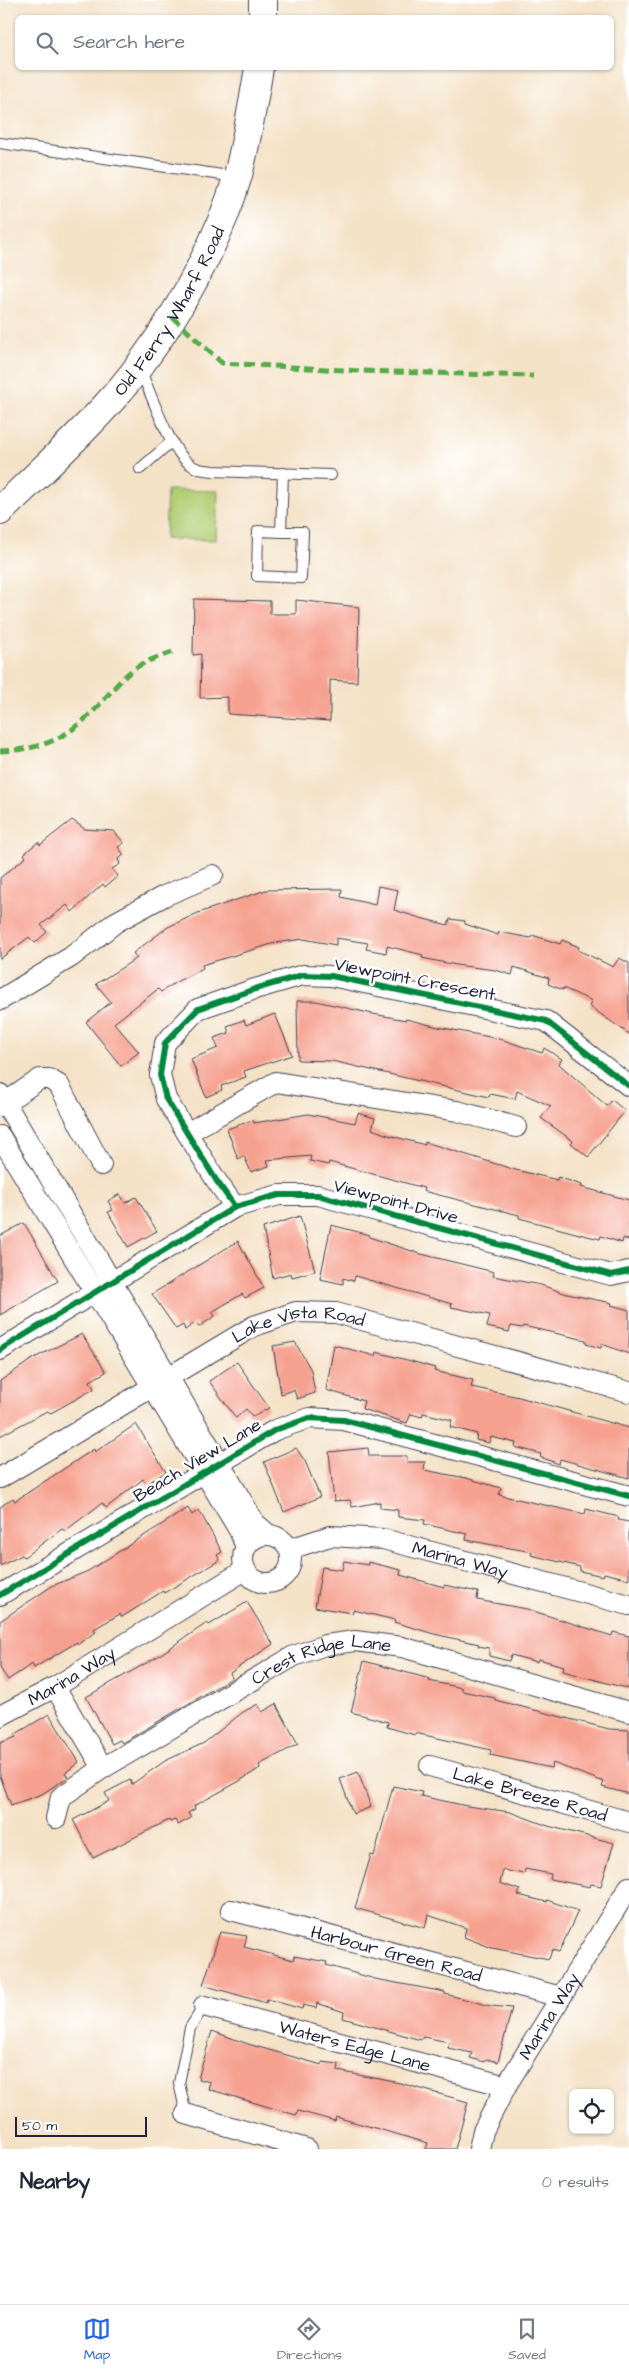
<!DOCTYPE html>
<style>
:root{--surface:#fff;--page:#f6f6f7;--text:#1f2937;--muted:#747a83;--line:#e0e1e3;--accent:#2563eb}
body{margin:0;font-family:"Architects Daughter",sans-serif;background:var(--page);color:var(--text)}
.controls{position:absolute;right:15px;bottom:15px;display:grid;overflow:hidden;border-radius:8px;box-shadow:0 1px 4px #0004}
.controls button{width:45px;height:45px;display:grid;place-items:center;padding:0;border:0;border-bottom:1px solid var(--line);background:var(--surface);color:var(--text);font:25px sans-serif}
.scale{position:absolute;left:15px;bottom:12px;width:132px;box-sizing:border-box;padding-left:5px;border:2px solid #22223b;border-top:0;font-size:14px;line-height:18px;white-space:nowrap;color:#22223b;-webkit-text-stroke:4px #fff;paint-order:stroke}
.list{margin:0;padding:0;list-style:none}
h2{display:flex;justify-content:space-between;align-items:center;height:65px;margin:0;padding:0 20px;font-size:21px}
h2 small{font-size:16px;font-weight:400;color:var(--muted)}
.icon{flex:none;width:28px;height:28px;fill:none;stroke:currentColor;stroke-width:2;stroke-linecap:round;stroke-linejoin:round}
.map{position:relative;flex:none;width:629px;height:2149px;overflow:hidden}
.search{position:absolute;background:var(--surface);box-shadow:0 1px 4px #0004;left:15px;right:15px;top:15px;height:55px;display:flex;align-items:center;gap:12px;box-sizing:border-box;padding:0 18px;border-radius:8px;color:var(--muted);font-size:19px}
.sheet{height:155px;background:var(--surface)}
nav{display:flex;justify-content:space-around;align-items:center;box-sizing:border-box;height:70px;border-top:1px solid var(--line);background:var(--surface);font-size:14px;color:var(--muted)}
nav a{display:grid;justify-items:center;gap:2px}
nav .on{color:var(--accent)}
.map>svg:first-child{display:block}
.green{fill:#b1ce75;stroke:#6a7858}
.building{fill:#f6a190}
.lines{fill:none;stroke-linecap:round;stroke-linejoin:round}
.lane-casing{stroke:#423f50;stroke-width:12}
.street-casing{stroke:#423f50;stroke-width:22}
.secondary-casing{stroke:#423f50;stroke-width:30}
.lane{stroke:#fff;stroke-width:10}
.street{stroke:#fff;stroke-width:20}
.secondary{stroke:#fff;stroke-width:28}
.quiet{stroke:#53aa46;stroke-width:5;stroke-dasharray:10 5;stroke-linecap:butt}
.cycleway-casing{stroke:#fff;stroke-width:9}
.cycleway{stroke:#00873e;stroke-width:6}
.labels{text-anchor:middle;stroke-width:5;stroke-linejoin:round;paint-order:stroke}
.street-label{font-size:18px;fill:#22223b;stroke:#fff}
</style>
<div class="map">
<svg width="629" height="2149" viewBox="0 0 629 2149">
<rect width="100%" height="100%" fill="#fff"/>
<filter id="ink" filterUnits="userSpaceOnUse"><feTurbulence type="fractalNoise" baseFrequency=".02" numOctaves="2"/><feDisplacementMap in="SourceGraphic" scale="10" xChannelSelector="R" yChannelSelector="G"/><feConvolveMatrix kernelMatrix="1 2 1 2 8 2 1 2 1" color-interpolation-filters="sRGB"/></filter>
<filter id="wash" filterUnits="userSpaceOnUse"><feTurbulence type="fractalNoise" baseFrequency=".0096" numOctaves="4" result="noise"/><feDisplacementMap in="SourceGraphic" scale="20" xChannelSelector="R" yChannelSelector="G"/><feGaussianBlur stdDeviation="1.12" result="paint"/><feColorMatrix in="noise" values="0 0 0 0 0 0 0 0 0 0 0 0 0 0 0 0 0 1.4 0 .05"/><feComposite in="paint" operator="in"/></filter>
<g filter="url(#wash)">
<rect width="100%" height="100%" fill="#f4e2c7"/>
<!-- green -->
<path class="green" d="M167 490 218 491 216 540 165 539Z"/>
<g id="blocks">
<!-- building -->
<g class="building">
<path d="M194 599 270 601V614H296V600L359 607 357 682 330 680V721L228 714V697L200 698 201 654 193 655Z"/>
<path d="M72 820 85 829 114 831 124 843 118 847 124 855 118 859 120 864 112 869 118 876 105 887 103 884 72 912 67 905 41 925 47 932 35 943 29 937 0 959V878L26 857 24 854 38 842 40 845Z"/>
<path d="M378 886 398 890 394 910 420 918 448 925 450 919 465 921V924L498 935 499 932 531 938 532 935 560 944 562 940 579 947 578 950 613 967 619 958 629 963V1034L589 1006 592 1001 563 988V990L548 984 549 978 514 967 512 975 495 970 456 965 422 958 423 955 387 946 386 953 366 949 368 943 336 938V945L303 939 275 943 202 965 203 968 176 982 161 992 158 989 114 1023 139 1052 121 1066 86 1022 111 1002 96 984 137 958 133 953 168 927 198 913 266 890 342 889 341 897 375 905Z"/>
<path d="M297 1001H316L373 1014 406 1020V1019L438 1027 500 1039 542 1053 544 1048 562 1059 559 1064 607 1106 612 1100 625 1111 588 1157 571 1143 573 1141 541 1118 551 1106 517 1091 515 1099 490 1094 489 1097 332 1061 298 1060Z"/>
<path d="M275 1014 292 1055 244 1071 246 1077 221 1086 222 1090 206 1097 191 1059 218 1048 214 1038 229 1033 227 1026 244 1020 246 1025Z"/>
<path d="M358 1113 375 1118 372 1129 385 1134 425 1145V1142L516 1170 557 1180 558 1177 582 1185 581 1187 629 1200V1240L623 1238 622 1243 601 1236 600 1239 583 1235 519 1218V1215L423 1191 424 1188 329 1162 328 1165 310 1161 311 1156 267 1160 269 1166 251 1172 244 1156 238 1159 227 1129 253 1120 254 1123 308 1114 355 1123Z"/>
<path d="M120 1194 125 1203 136 1197 157 1231 128 1247 108 1212 113 1210 108 1201Z"/>
<path d="M300 1216 315 1271 292 1277 291 1273 273 1278 263 1228Z"/>
<path d="M24 1223 58 1281 0 1315V1236Z"/>
<path d="M331 1225 370 1235 369 1237 421 1254 494 1272 493 1276 541 1285 567 1294 612 1303 611 1305 629 1310V1354L602 1344 601 1348 586 1344V1340L523 1326 522 1328 511 1326 509 1332 487 1327 490 1315 451 1307 452 1304 355 1276 354 1281 343 1278V1284L320 1279Z"/>
<path d="M238 1241 264 1288 245 1298 242 1294 212 1312 215 1316 199 1327 195 1323 185 1330 183 1325 176 1329 152 1294Z"/>
<path d="M82 1334 106 1372 90 1381 94 1389 51 1413 47 1411 0 1436V1381L34 1358Z"/>
<path d="M295 1342 311 1370 315 1393 297 1399 294 1390 281 1394 273 1346Z"/>
<path d="M334 1345 375 1356 376 1352 411 1361 435 1368 434 1371 473 1380 471 1387 519 1397 629 1428V1478L560 1459 559 1464 540 1457 541 1454 515 1447 516 1443 491 1437 489 1443 476 1440 477 1434 450 1427 452 1420 423 1413 422 1417 411 1414 407 1423 362 1409 364 1401 326 1390Z"/>
<path d="M237 1362 269 1408 253 1417 246 1409 236 1418 209 1381Z"/>
<path d="M136 1424 166 1472 147 1484 143 1479 106 1508 102 1503 65 1531 62 1529 24 1557 22 1555 0 1566V1507L13 1498 15 1501 94 1449 95 1452Z"/>
<path d="M296 1448 305 1461 320 1497 284 1512 264 1462Z"/>
<path d="M368 1448 369 1456H407V1462H425L424 1470 466 1478 501 1488 499 1495 585 1514 586 1509 619 1517 618 1520 629 1522V1579L604 1573 603 1576 580 1571V1567L531 1555 532 1552 466 1540 467 1534 424 1524 425 1520 398 1517V1510L380 1508V1502L352 1507 350 1500 334 1501 329 1452Z"/>
<path d="M188 1508 192 1515 199 1510 222 1552 217 1555 220 1560 164 1593 163 1591 122 1617 120 1614 94 1629 96 1632 78 1644 77 1642 34 1668 32 1664 8 1680 0 1668V1621L52 1586 88 1571Z"/>
<path d="M344 1561 368 1565V1562L401 1570 400 1575 444 1587V1585L478 1592 477 1600 527 1609 612 1636 613 1632 629 1636V1689L563 1671 564 1666 538 1659 537 1662 511 1655 509 1661 489 1656V1648L478 1646 479 1644 434 1634 394 1622 395 1620 353 1610 352 1613 315 1607 322 1567 342 1570Z"/>
<path d="M247 1602 273 1644 230 1673 232 1678 122 1743 120 1740 112 1744 86 1697 155 1658 207 1623 209 1625Z"/>
<path d="M364 1661 430 1679 429 1681 462 1688V1691L495 1698V1700L609 1729 629 1730V1794L602 1787 604 1782 553 1763 551 1768 490 1755 491 1750 415 1733V1735L387 1727 388 1722 351 1712Z"/>
<path d="M258 1704 262 1712 276 1704 298 1744 259 1765 260 1768 238 1782 194 1806 195 1809 188 1813 191 1818 178 1825 175 1820 170 1822 169 1820 93 1858 73 1820 109 1801 105 1793 130 1780 132 1784 165 1761 204 1743 243 1712Z"/>
<path d="M49 1714 79 1762 65 1773 68 1777 42 1794 11 1805 0 1776V1743L16 1737 14 1735Z"/>
<path d="M358 1772 371 1807 353 1814 340 1779Z"/>
<path d="M393 1786 422 1792 421 1796 467 1806 510 1812 548 1826 614 1843 601 1886 591 1884 590 1887 550 1879 551 1874 525 1869 524 1874 503 1870 500 1883 520 1890 518 1895 547 1902V1900L578 1911 559 1952 552 1950 549 1959 492 1948 464 1937 466 1928 428 1915 425 1928 355 1908 371 1855 374 1856Z"/>
<path d="M220 1932 247 1936 244 1947 293 1960 294 1956 327 1962 326 1965 375 1979 445 1992V1994L491 2006 512 2008 498 2062 487 2059 485 2062 470 2058 472 2053 448 2048 449 2042 423 2037 421 2040 343 2018 344 2012 317 2003 316 2008 303 2005 302 2009 267 1999 266 2003 203 1985Z"/>
<path d="M212 2031 248 2044 322 2065V2062L339 2064 338 2071 400 2083 468 2102 455 2149H426L428 2143 336 2117 335 2121 298 2111 296 2115 208 2089 210 2082 198 2079Z"/>
</g>
</g>
</g>
<g filter="url(#ink)">
<use href="#blocks" fill-opacity="0" stroke="#423f50" stroke-width="1"/>
<g class="lines">
<!-- lane casing -->
<g class="lane-casing">
<g id="lane">
<path d="M0 143 236 177"/>
<path d="M140 369C151 393 170 452 191 465 197 470 205 470 213 471L331 475"/>
<path d="M140 469 172 441"/>
<path d="M281 532 258 531 257 576 301 578 303 532H281L283 473"/>
<path d="M186 2114 179 2083 190 2028 204 2006"/>
</g>
</g>
<!-- street casing -->
<g class="street-casing">
<g id="street">
<path d="M0 1000 71 957 116 922 164 896 213 875"/>
<path d="M0 1094 255 1523 269 1535"/>
<path d="M0 1106 40 1079H49L59 1085 101 1165"/>
<path d="M187 1133 276 1082 457 1111 516 1127"/>
<path d="M0 1136 239 1530 246 1547"/>
<path d="M235 1207 216 1180 166 1099 160 1075 165 1043 198 1009 255 989 303 975 331 976 546 1021 629 1086"/>
<path d="M0 1350 235 1207 279 1195H318L611 1275 629 1271"/>
<path id="s1" d="M0 1478 254 1326 296 1312 336 1313 629 1392"/>
<circle cx="267" cy="1559" r="24"/>
<path id="s2" d="M290 1549 330 1536 383 1539 629 1605"/>
<path d="M0 1595 275 1430 309 1418 344 1420 629 1496"/>
<path d="M55 1687 103 1768"/>
<path id="s3" d="M0 1716 55 1687 245 1570"/>
<path id="s4" d="M430 1766 629 1822"/>
<path id="s5" d="M56 1818 61 1797 103 1768 294 1656 325 1645 355 1641 402 1647 629 1712"/>
<path id="s6" d="M231 1910 561 1997"/>
<path id="s7" d="M204 2006 506 2086"/>
<path d="M186 2114 307 2149"/>
<path id="s8" d="M479 2149 483 2131 506 2086 629 1887"/>
</g>
</g>
<!-- secondary casing -->
<g class="secondary-casing">
<g id="secondary">
<path d="M263 0V18"/>
<path id="s9" d="M0 511C38 474 78 438 113 398 165 339 216 251 238 175 247 140 253 104 259 68"/>
</g>
</g>
<!-- lane -->
<use href="#lane" class="lane"/>
<!-- street -->
<use href="#street" class="street"/>
<!-- secondary -->
<use href="#secondary" class="secondary"/>
<!-- quiet -->
<g class="quiet">
<path d="M172 317 222 363 360 371 533 376"/>
<path d="M0 751C45 750 71 736 101 703 110 693 119 681 130 672 143 661 160 657 175 651"/>
</g>
<!-- cycleway casing -->
<g class="cycleway-casing">
<g id="cycleway">
<path d="M235 1207 216 1180 166 1099 160 1075 165 1043 198 1009 255 989 303 975 331 976 546 1021 629 1086"/>
<path d="M0 1350 235 1207 279 1195H318L611 1275 629 1271"/>
<path d="M0 1595 275 1430 309 1418 344 1420 629 1496"/>
</g>
</g>
<!-- cycleway -->
<use href="#cycleway" class="cycleway"/>
</g>
</g>
<g class="labels">
<!-- street labels -->
<g class="street-label">
<text dy="6" stroke="none"><textPath href="#s9" startOffset="264">Old Ferry Wharf Road</textPath></text>
<text transform="translate(415 979) rotate(11)" y="6">Viewpoint Crescent</text>
<text transform="translate(396 1201) rotate(15)" y="6">Viewpoint Drive</text>
<text dy="6" stroke="none"><textPath href="#s1" startOffset="341">Lake Vista Road</textPath></text>
<text transform="translate(197 1460) rotate(-31)" y="6">Beach View Lane</text>
<text dy="6" stroke="none"><textPath href="#s2" startOffset="175">Marina Way</textPath></text>
<text dy="6" stroke="none"><textPath href="#s5" startOffset="320">Crest Ridge Lane</textPath></text>
<text dy="6" stroke="none"><textPath href="#s3" startOffset="82">Marina Way</textPath></text>
<text dy="6" stroke="none"><textPath href="#s4" startOffset="104">Lake Breeze Road</textPath></text>
<text dy="6" stroke="none"><textPath href="#s6" startOffset="171">Harbour Green Road</textPath></text>
<text dy="6" stroke="none"><textPath href="#s8" startOffset="151">Marina Way</textPath></text>
<text dy="6" stroke="none"><textPath href="#s7" startOffset="156">Waters Edge Lane</textPath></text>
</g>
</g>
</svg>
<div class="controls">
<button><svg class="icon" aria-label="locate" viewBox="0 0 24 24"><circle cx="12" cy="12" r="6"/><path d="M12 2v4M12 18v4M2 12h4M18 12h4"/></svg></button>
</div>
<div class="scale">50 m</div>
<div class="search"><svg class="icon" aria-label="search" viewBox="0 0 24 24"><circle cx="10" cy="10" r="6"/><path d="M15 15l6 6"/></svg>Search here</div>
</div>
<section class="sheet">
<h2>Nearby<small>0 results</small></h2>
<ul class="list">
</ul>
</section>
<nav>
<a class="on"><svg class="icon" aria-label="map" viewBox="0 0 24 24"><path d="M3 6l6-2 6 2 6-2v14l-6 2-6-2-6 2zM9 4v14M15 6v14"/></svg>Map</a>
<a><svg class="icon" aria-label="directions" viewBox="0 0 24 24"><path d="M12 3l9 9-9 9-9-9zM9 14v-3h6M13 9l2 2-2 2"/></svg>Directions</a>
<a><svg class="icon" aria-label="saved" viewBox="0 0 24 24"><path d="M7 4h10v16l-5-4-5 4z"/></svg>Saved</a>
</nav>
